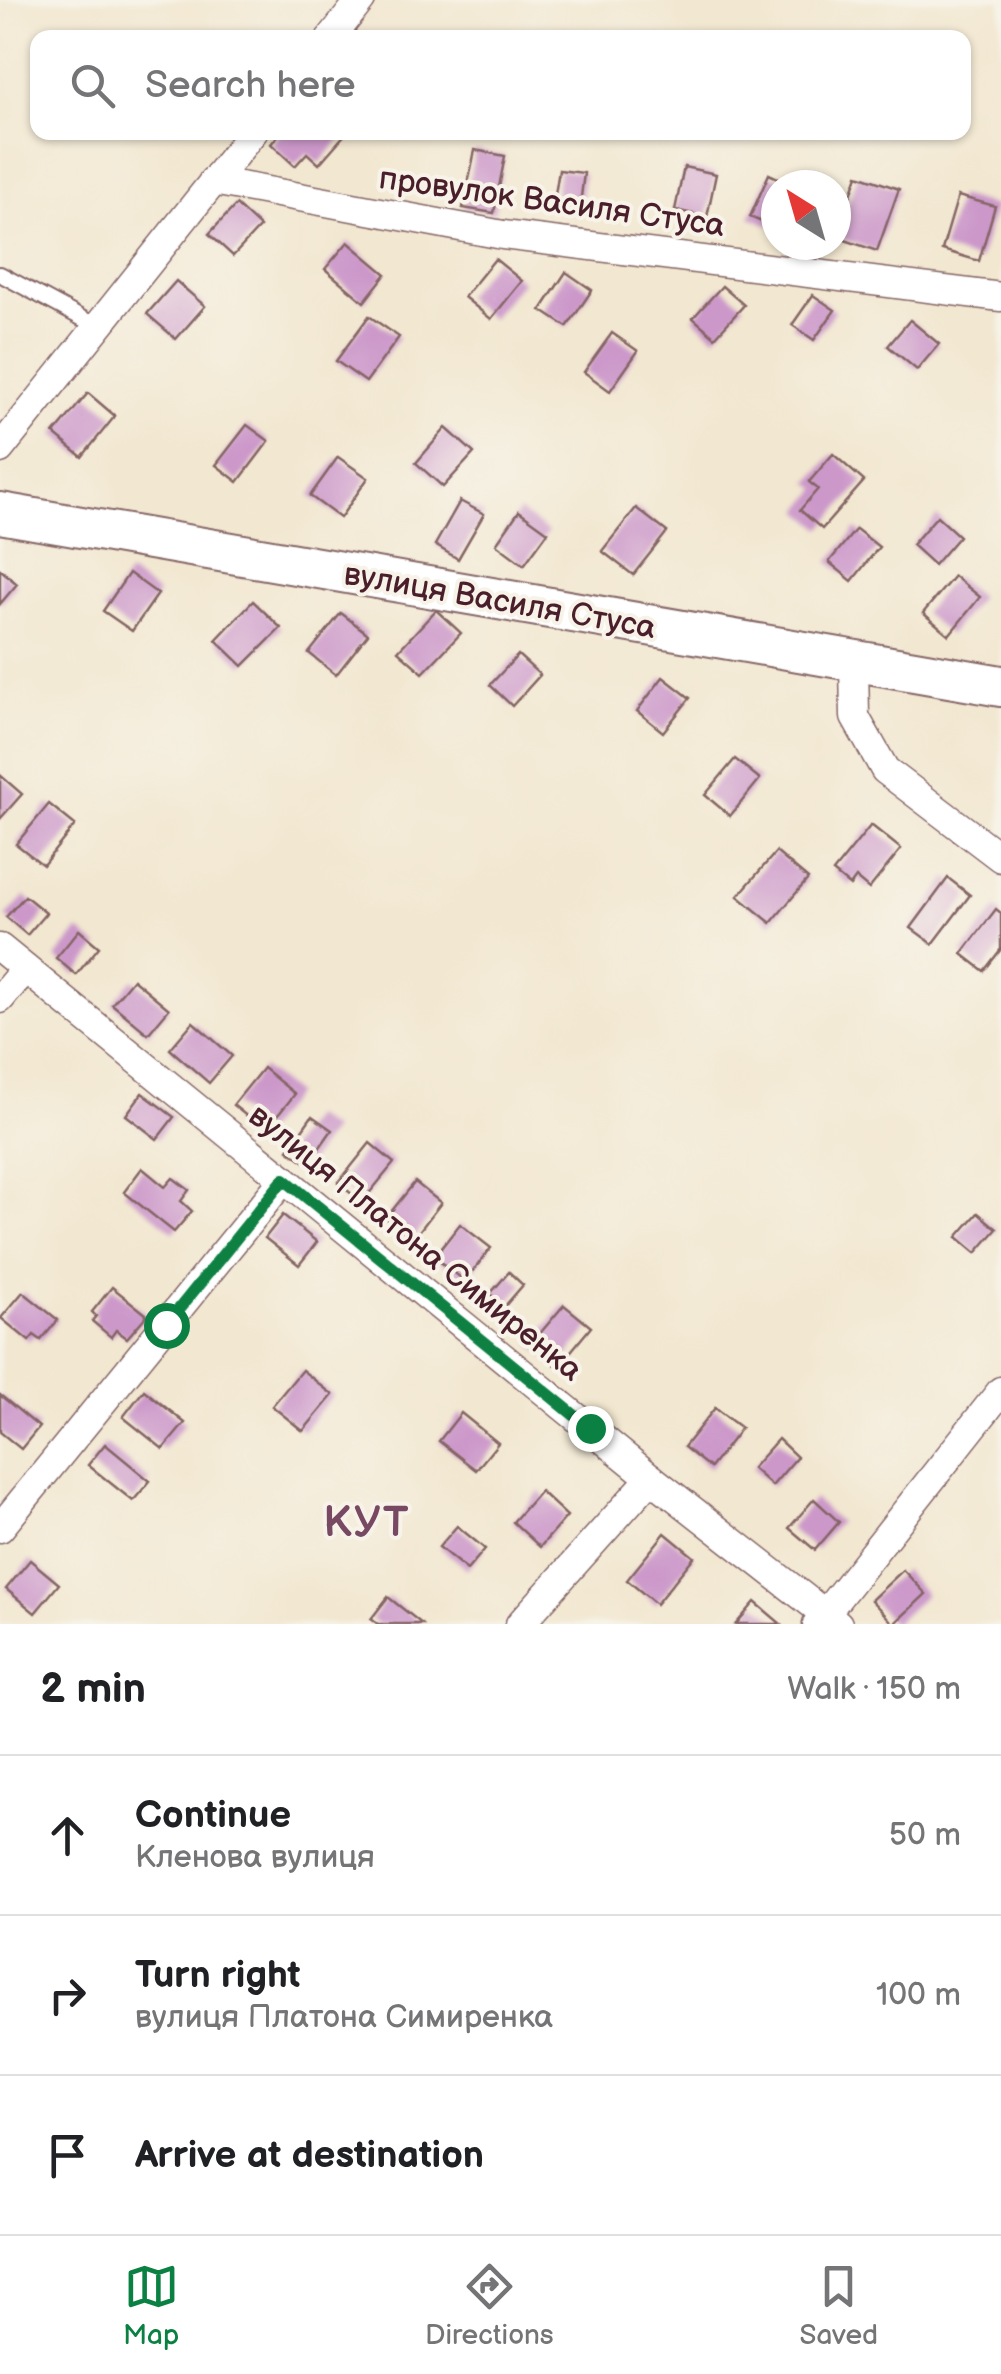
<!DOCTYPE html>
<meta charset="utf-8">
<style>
:root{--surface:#fff;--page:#f6f6f6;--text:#202124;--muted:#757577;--line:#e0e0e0;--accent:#0b8043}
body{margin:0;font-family:"Balsamiq Sans",sans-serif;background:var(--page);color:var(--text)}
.compass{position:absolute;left:761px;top:170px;width:90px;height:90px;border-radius:50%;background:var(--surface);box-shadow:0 2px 8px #0004;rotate:323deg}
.stop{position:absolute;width:30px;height:30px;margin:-22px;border:8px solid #0b8043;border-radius:50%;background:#fff}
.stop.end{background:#0b8043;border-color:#fff;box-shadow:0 2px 10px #0008}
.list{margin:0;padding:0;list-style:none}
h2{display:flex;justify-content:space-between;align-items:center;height:130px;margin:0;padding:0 40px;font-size:42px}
h2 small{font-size:32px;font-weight:400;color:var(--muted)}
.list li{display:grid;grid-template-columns:65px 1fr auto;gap:30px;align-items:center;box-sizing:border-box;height:160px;padding:0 40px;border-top:2px solid var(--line)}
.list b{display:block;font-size:38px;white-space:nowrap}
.list p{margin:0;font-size:32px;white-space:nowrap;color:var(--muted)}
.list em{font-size:32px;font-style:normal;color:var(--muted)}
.icon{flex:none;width:55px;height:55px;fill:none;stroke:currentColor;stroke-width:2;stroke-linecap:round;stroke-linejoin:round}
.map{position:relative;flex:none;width:1001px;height:1624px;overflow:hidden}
.search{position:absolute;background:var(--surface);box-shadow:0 2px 8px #0004;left:30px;right:30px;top:30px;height:110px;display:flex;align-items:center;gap:25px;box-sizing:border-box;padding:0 35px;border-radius:20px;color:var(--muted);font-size:38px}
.sheet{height:610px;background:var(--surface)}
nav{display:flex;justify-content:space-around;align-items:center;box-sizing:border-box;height:140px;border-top:2px solid var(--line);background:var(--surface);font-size:28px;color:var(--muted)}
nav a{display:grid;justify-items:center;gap:5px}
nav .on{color:var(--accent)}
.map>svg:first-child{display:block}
.building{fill:#cc98ca}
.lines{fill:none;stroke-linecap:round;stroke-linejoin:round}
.lane-casing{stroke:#856565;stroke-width:18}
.street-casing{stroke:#856565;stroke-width:31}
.secondary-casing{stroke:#856565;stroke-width:44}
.lane{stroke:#fff;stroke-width:14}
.street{stroke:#fff;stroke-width:28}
.secondary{stroke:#fff;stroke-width:40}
.route{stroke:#0b8043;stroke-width:12}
.labels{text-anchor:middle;stroke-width:8;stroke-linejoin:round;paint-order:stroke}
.street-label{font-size:32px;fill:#4a1f2b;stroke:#f7f3e8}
.district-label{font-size:42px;font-weight:bold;letter-spacing:2.5px;fill:#784963;stroke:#f7f3e8}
</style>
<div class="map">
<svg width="1001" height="1624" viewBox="0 0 1001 1624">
<rect width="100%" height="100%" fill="#f7f3e8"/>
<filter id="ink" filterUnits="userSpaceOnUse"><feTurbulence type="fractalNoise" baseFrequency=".01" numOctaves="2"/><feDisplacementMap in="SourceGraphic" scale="20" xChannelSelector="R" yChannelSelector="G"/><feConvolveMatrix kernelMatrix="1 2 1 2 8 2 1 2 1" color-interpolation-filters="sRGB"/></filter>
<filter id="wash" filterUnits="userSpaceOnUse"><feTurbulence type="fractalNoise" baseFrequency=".0048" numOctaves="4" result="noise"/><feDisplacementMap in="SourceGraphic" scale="40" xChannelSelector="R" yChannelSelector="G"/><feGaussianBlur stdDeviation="2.25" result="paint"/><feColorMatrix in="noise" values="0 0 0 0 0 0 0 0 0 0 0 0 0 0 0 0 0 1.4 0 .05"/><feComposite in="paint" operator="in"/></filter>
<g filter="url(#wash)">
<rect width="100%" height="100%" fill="#f2e7d0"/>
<g id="blocks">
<!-- building -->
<g class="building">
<path d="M281 132H347L319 164 307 153 295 166 271 144Z"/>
<path d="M475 150 505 156 494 213 463 208Z"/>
<path d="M684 167 716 174 707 217 675 210Z"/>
<path d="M559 170 584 173 580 205 554 201Z"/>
<path d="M769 174 793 185H776V228L750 217Z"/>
<path d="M858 175 899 189 877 251 836 237Z"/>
<path d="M958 196 995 206 979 261 942 250Z"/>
<path d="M236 205 260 227 233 256 209 234Z"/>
<path d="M348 242 386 274 364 302 325 269Z"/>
<path d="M495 259 522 281 491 319 464 297Z"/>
<path d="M566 272 592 290 567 327 541 310Z"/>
<path d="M176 281 205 306 176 339 147 314Z"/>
<path d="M722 286 744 305 715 337 693 318Z"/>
<path d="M813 295 835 310 814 340 792 325Z"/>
<path d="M369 316 399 337 366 382 336 361Z"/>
<path d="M910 320 939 344 917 370 888 346Z"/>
<path d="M612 333 638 351 610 391 584 372Z"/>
<path d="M88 393 115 416 82 457 54 434Z"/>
<path d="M247 425 269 441 238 482 216 465Z"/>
<path d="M446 428 474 453 443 487 416 463Z"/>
<path d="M833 454 864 481 822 529 800 510 818 489 809 482Z"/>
<path d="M338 457 368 478 340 518 310 496Z"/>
<path d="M460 501 484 514 458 559 435 545Z"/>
<path d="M636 508 667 532 633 575 602 551Z"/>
<path d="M519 511 548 532 524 565 496 544Z"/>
<path d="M937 516 959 536 934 565 912 545Z"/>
<path d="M856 529 879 547 852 581 829 562Z"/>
<path d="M0 569 17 584 0 604Z"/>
<path d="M129 573 158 594 132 631 103 611Z"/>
<path d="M954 576 980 597 949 635 923 613Z"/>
<path d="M253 601 281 628 243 666 216 640Z"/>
<path d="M436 610 461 633 423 673 398 651Z"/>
<path d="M341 613 368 634 336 675 309 653Z"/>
<path d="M518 655 540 675 512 706 490 685Z"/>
<path d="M663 677 690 698 663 732 637 711Z"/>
<path d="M735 759 760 779 730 816 705 795Z"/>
<path d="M0 775 22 794 0 819Z"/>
<path d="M49 804 75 825 43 865 16 844Z"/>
<path d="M871 825 901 849 869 889 856 878 850 886 833 872Z"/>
<path d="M776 852 808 879 771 923 738 896Z"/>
<path d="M948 878 970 895 933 944 911 928Z"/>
<path d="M25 896 46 913 27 935 6 917Z"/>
<path d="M996 909 1001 913V949L984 971 962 954Z"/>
<path d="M79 930 99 947 76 975 56 958Z"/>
<path d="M133 979 169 1009 148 1034 112 1004Z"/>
<path d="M193 1022 232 1056 209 1083 170 1049Z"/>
<path d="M263 1068 295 1094 265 1131 233 1105Z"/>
<path d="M142 1093 174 1117 157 1139 126 1115Z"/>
<path d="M312 1116 332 1130 308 1164 288 1150Z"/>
<path d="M370 1143 394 1163 362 1202 338 1183Z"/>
<path d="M142 1168 165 1187 173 1178 189 1190 181 1201 192 1211 174 1232 124 1192Z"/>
<path d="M415 1182 441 1203 413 1239 386 1218Z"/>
<path d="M978 1213 997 1229 976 1253 957 1237Z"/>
<path d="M283 1215 317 1242 299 1265 265 1238Z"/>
<path d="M460 1224 491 1248 465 1281 434 1257Z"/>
<path d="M509 1272 523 1285 504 1307 490 1294Z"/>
<path d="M112 1287 147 1315 127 1338 116 1330 111 1337 92 1321 96 1316 92 1312Z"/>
<path d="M23 1292 58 1320 41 1340 34 1335 29 1341 1 1318Z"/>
<path d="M564 1305 591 1327 558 1367 531 1344Z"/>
<path d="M302 1370 333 1395 303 1431 272 1406Z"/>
<path d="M144 1390 185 1423 163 1449 123 1417Z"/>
<path d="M0 1395 39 1427 21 1449 0 1432Z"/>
<path d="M715 1408 741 1428 710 1468 684 1447Z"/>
<path d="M461 1413 498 1443 476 1470 439 1441Z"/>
<path d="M778 1439 797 1457 772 1486 752 1468Z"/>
<path d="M105 1444 150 1481 133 1501 88 1465Z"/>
<path d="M540 1491 567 1516 540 1547 513 1522Z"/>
<path d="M814 1499 839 1522 815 1550 789 1528Z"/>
<path d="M457 1526 485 1549 467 1570 439 1547Z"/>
<path d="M665 1533 694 1557 656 1604 627 1580Z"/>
<path d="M30 1560 59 1584 35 1613 6 1589Z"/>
<path d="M903 1570 926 1594 894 1624 871 1600Z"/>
<path d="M388 1597 422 1624H378L371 1619Z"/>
<path d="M755 1602 781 1624H736Z"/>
</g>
</g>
</g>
<g filter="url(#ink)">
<use href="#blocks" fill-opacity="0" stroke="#856565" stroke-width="2.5"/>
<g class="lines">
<!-- lane casing -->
<g class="lane-casing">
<path id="lane" d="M0 274 98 327"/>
</g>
<!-- street casing -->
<g class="street-casing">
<g id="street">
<path d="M331 38 361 0"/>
<path d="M213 181 503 235 1001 297"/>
<path d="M0 449 253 132"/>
<path d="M854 662 855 717 885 770 1001 858"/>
<path d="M0 948 651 1478 838 1624"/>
<path d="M0 999 25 969"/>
<path d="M0 1528 284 1179"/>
<path d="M520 1624 651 1478"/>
<path d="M817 1624 1001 1391"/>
</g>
</g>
<!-- secondary casing -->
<g class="secondary-casing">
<path id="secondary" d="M0 513 1001 686"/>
</g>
<!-- lane -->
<use href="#lane" class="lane"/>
<!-- street -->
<use href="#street" class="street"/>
<!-- secondary -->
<use href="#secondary" class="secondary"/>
</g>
</g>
<g class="lines" filter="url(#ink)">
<!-- route -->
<path class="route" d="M166 1325 284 1179 590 1428"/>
</g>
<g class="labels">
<!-- street labels -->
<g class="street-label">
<text transform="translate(552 201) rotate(8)" y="11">провулок Василя Стуса</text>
<text transform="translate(500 600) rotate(10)" y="11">вулиця Василя Стуса</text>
<text transform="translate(416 1242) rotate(39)" y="11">вулиця Платона Симиренка</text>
</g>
<!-- district labels -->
<g class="district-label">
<text x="367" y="1536">КУТ</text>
</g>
</g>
</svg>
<svg class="compass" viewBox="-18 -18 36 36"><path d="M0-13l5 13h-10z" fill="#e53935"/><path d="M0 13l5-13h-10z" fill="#757577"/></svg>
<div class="stop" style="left:166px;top:1325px"></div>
<div class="stop end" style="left:590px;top:1428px"></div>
<div class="search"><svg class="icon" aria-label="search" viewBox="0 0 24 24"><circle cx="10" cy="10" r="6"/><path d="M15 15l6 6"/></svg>Search here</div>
</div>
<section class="sheet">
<h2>2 min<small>Walk · 150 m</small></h2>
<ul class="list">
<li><svg class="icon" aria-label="ahead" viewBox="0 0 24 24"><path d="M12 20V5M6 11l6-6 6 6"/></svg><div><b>Continue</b><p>Кленова вулиця</p></div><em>50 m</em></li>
<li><svg class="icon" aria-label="right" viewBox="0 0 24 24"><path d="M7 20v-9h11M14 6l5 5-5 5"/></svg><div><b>Turn right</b><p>вулиця Платона Симиренка</p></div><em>100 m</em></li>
<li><svg class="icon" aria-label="arrive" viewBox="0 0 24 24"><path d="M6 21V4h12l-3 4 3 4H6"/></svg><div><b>Arrive at destination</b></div></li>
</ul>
</section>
<nav>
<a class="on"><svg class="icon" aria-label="map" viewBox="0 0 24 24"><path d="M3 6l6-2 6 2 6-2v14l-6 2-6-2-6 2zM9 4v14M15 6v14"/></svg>Map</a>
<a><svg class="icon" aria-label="directions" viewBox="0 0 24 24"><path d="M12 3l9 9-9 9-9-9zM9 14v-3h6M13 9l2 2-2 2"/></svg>Directions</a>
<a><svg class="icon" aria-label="saved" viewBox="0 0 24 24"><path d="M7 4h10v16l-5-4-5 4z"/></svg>Saved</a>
</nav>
